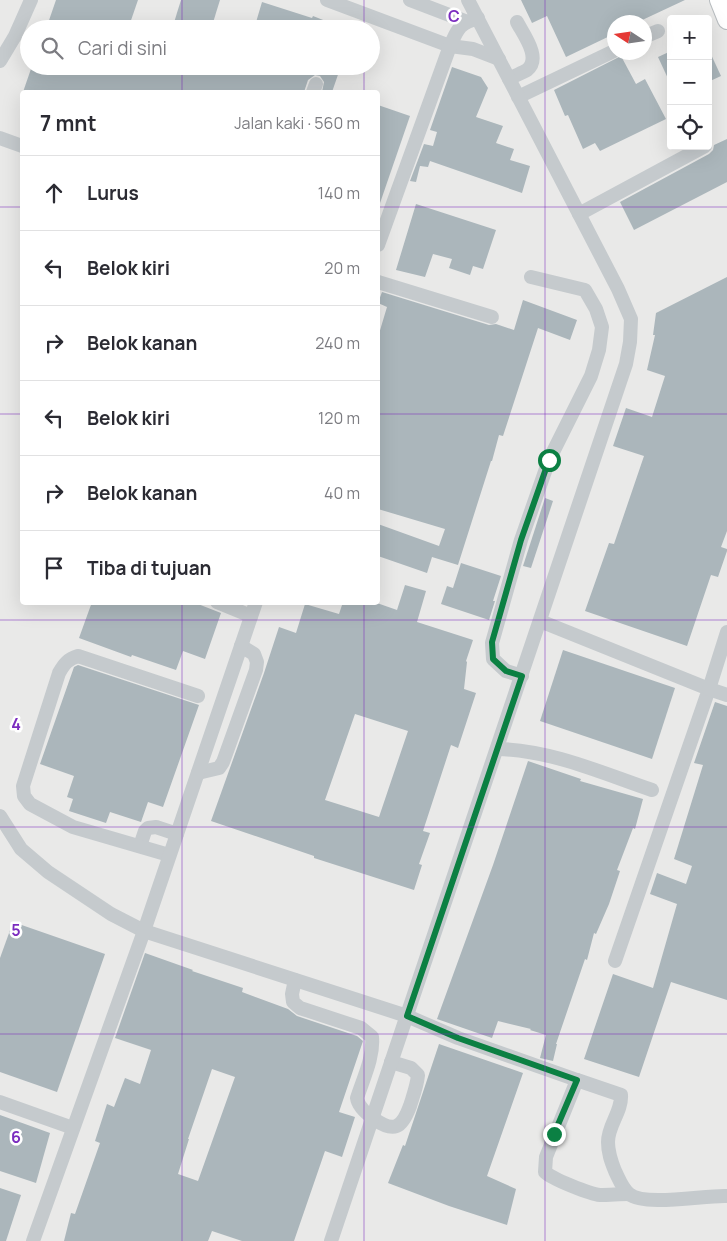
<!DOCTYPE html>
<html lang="id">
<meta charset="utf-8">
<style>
:root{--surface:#fff;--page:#f7f7f7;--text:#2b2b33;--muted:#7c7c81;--line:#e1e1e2}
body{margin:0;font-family:Manrope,sans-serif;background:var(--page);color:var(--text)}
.controls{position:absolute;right:15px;top:15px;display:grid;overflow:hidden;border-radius:5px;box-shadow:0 5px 20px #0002}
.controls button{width:45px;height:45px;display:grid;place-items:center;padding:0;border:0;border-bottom:1px solid var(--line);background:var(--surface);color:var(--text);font:25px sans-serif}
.compass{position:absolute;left:607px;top:15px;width:45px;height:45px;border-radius:50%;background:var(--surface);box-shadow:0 5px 20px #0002;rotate:282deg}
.stop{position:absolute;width:15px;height:15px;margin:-11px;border:4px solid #0b8043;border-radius:50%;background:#fff}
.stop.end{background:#0b8043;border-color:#fff;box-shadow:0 1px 5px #0008}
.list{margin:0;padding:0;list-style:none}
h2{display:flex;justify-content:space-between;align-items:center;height:65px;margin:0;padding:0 20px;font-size:21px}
h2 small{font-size:16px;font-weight:400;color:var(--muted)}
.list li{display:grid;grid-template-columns:32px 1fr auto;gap:15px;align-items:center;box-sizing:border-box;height:75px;padding:0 20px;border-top:1px solid var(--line)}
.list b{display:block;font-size:19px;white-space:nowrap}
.list em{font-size:16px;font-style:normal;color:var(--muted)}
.icon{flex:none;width:28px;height:28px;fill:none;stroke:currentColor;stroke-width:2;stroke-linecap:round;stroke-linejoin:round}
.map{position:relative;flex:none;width:727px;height:1241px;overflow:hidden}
.search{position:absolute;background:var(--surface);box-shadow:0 5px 20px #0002;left:20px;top:20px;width:360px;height:55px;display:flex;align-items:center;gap:12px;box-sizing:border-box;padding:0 18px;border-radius:28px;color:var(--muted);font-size:19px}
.panel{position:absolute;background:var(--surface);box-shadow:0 5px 20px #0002;left:20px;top:90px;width:360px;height:515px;border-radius:5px}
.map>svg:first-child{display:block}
.built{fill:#e9e9e8;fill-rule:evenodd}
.building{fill:#abb6bb;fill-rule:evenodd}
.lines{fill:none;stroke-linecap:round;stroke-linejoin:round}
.major-casing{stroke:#b8bdc0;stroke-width:20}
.minor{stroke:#c5cacd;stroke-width:14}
.major{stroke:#fff;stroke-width:18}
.route{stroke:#0b8043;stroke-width:6}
.grid{fill:none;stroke:#7b2cbf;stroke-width:1;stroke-opacity:0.55}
.grid-label{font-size:16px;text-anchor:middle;font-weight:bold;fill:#7b2cbf;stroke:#fff;stroke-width:5;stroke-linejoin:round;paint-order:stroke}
</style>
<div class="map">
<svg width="727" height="1241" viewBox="0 0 727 1241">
<rect width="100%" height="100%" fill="#f8f8f5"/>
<!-- built -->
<path class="built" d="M0 0H727V1241H0ZM671 19H708V146H671ZM614 22H644V52H614ZM29 29H371V66H29ZM22 92H378V602H22Z"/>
<!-- building -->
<g class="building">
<path d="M56 0H138L128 29H46Z"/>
<path d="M181 0H220L211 29H172Z"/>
<path d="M521 0H685L638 22H614V34L566 57 547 16 532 23Z"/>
<path d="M262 2 312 18 313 16 346 29H254Z"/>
<path d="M708 48 721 76 708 82Z"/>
<path d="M671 51V85L658 57Z"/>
<path d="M621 56 636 84 645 79 666 119 600 151 595 143 583 149 568 115 565 116 554 90Z"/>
<path d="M32 66H341L332 92H322L324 82 320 76 315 75 308 80 304 92H23Z"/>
<path d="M452 67 481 77 488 88 476 117 503 126 496 143 514 149 510 160 530 166 522 193 430 161 428 167 420 166 416 182 410 181 424 144 433 146 437 132 430 130Z"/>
<path d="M378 105 410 116 379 206 378 205Z"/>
<path d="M727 139V182L634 230 620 202 709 154 713 150 714 145Z"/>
<path d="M416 204 496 230 483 269 473 266 470 275 449 268 452 259 433 254 425 277 396 270Z"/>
<path d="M727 277V531L721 547 727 549V551L718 577 711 575 687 646 585 611 609 543 614 544 644 456 613 446 626 408 652 417 665 376 647 370 655 335H653L656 313Z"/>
<path d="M382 292 489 325 496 324 514 330 523 300 577 320 570 340 538 328 503 436 499 435 492 461H491L458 565 432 557 427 573 378 556V524L439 546 445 529 378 509V337L387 307 378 303Z"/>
<path d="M545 498 553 501 531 568 523 566Z"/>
<path d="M461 563 501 576 493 601H495L489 620 441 604 447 586 453 588Z"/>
<path d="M405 585 426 591 417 622 473 640 466 661 467 662 464 689 476 693 458 748 451 745 423 831 430 833 419 864 422 865 414 890 314 858V856L211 821 264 673 279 627 296 633 305 604 339 614 343 602H374L397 610ZM355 714 408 731 379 817 325 800Z"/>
<path d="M92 602H199L198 604 221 613 205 659 183 651 176 670 132 655 131 657 79 638Z"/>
<path d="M563 650 675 688 652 759 540 721Z"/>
<path d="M78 665 199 705 163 807 148 802 141 822 110 812 106 823 69 811 73 799 67 797 74 776 40 764 74 667Z"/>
<path d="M715 702 727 706V1000L671 982 639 1077 584 1059 613 974 653 988 677 904 650 894 657 873 686 884 692 866 674 859 703 765 694 763Z"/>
<path d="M528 761 581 779 580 781 643 799 635 829 633 828 617 870 620 871 609 904 596 934 594 933 587 960 585 959 556 1044H557L553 1061 540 1058 546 1035 530 1030 531 1029 498 1021 492 1038 437 1019 493 865Z"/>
<path d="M13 922 105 954 57 1092 0 1072V958Z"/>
<path d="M145 953 193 970 192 971 243 988 242 992 288 1009 297 1016 357 1036 363 1041 339 1112 355 1117 342 1157 325 1151 294 1241H242L212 1231 208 1241H64L71 1213 75 1214 100 1143 95 1141 107 1104 114 1107 125 1078 140 1084 151 1050 115 1038ZM212 1069 235 1077 198 1181 178 1174 189 1139H188Z"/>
<path d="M439 1044 523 1073 487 1176 516 1189 507 1225 449 1206 388 1183 403 1145 405 1146Z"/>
<path d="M0 1115 50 1133 36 1183 0 1171Z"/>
<path d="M0 1188 21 1195 6 1241H0Z"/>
</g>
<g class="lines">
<!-- major casing -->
<g class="major-casing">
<path id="major" d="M719 0 727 20"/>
</g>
<!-- minor -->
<g class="minor">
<path d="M327 0 450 46 473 49 499 59"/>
<path d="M410 0 465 21"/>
<path d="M644 37 658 31"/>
<path d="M0 61 15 36 31 0"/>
<path d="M509 79C514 76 522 73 527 70 542 58 523 34 517 22"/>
<path d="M313 92 316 84"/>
<path d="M518 97 614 51"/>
<path d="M0 138 22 146"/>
<path d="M579 214 705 146"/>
<path d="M378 245 450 46C458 29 458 24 478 18"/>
<path d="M378 282 492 317"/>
<path d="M217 602 251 616"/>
<path d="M540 621 709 689 615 961"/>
<path d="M727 632 709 689 727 695"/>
<path d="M522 676 506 671 493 659 492 643 521 540 549 460 591 376 599 350 602 327 596 309 585 290 531 277"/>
<path d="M498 749C551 750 602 773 652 790"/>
<path d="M198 773 219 768 223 762 256 670 257 662 254 654 241 646"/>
<path d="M0 816 21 849 48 872 111 914 144 931 407 1016 458 1038 577 1080 546 1157 545 1172C552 1179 590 1194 600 1195 610 1195 619 1194 629 1194"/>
<path d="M140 846 145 831 148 828 156 827 177 834"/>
<path d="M169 855 73 827 30 804 24 796 23 786 59 673C64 664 68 659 78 656L198 696"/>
<path d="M295 980 292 994 293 1002 300 1008 361 1028 372 1037C374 1057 363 1079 357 1098 358 1106 367 1114 374 1119 394 1133 402 1128 410 1106 413 1096 417 1086 418 1075L411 1068 391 1062"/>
<path d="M577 1080 621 1095C622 1112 608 1125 608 1142 608 1153 611 1161 615 1171 619 1179 622 1188 629 1194 646 1207 704 1195 727 1196"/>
<path d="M0 1102 73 1128"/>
<path d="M33 1241 144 931 256 602"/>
<path d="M331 1241 626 364 630 342 631 319 618 289 468 0"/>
</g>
<!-- major -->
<use href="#major" class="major"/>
</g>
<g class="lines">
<!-- route -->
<path class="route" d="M549 460 521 540 492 642 493 659 506 671 522 676 407 1016 458 1038 577 1080 554 1134"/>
</g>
<!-- grid -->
<path class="grid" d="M182 0V29M364 0V29M545 0V1241M182 66V92M364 66V92M0 207H22M378 207H727M0 414H22M378 414H727M182 602V1241M364 602V1241M0 620H727M0 827H727M0 1034H727"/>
<g class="grid-label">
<text x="454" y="22">C</text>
<text x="16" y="730">4</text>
<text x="16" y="936">5</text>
<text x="16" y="1143">6</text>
</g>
</svg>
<div class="controls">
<button>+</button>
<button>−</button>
<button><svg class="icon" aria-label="locate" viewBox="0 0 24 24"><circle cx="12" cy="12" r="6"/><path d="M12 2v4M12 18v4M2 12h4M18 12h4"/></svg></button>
</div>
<svg class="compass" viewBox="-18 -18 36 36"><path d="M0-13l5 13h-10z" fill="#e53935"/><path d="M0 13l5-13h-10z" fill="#7c7c81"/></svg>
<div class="stop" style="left:549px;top:460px"></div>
<div class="stop end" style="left:554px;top:1134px"></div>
<div class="search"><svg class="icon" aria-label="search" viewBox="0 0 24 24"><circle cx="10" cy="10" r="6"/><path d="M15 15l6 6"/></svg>Cari di sini</div>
<section class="panel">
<h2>7 mnt<small>Jalan kaki · 560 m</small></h2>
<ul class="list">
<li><svg class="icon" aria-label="ahead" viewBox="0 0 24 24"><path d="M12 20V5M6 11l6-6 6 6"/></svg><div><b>Lurus</b></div><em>140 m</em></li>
<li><svg class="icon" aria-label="left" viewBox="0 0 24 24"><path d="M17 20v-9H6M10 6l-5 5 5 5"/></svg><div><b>Belok kiri</b></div><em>20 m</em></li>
<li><svg class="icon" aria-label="right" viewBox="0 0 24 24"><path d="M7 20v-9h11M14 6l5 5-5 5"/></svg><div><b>Belok kanan</b></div><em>240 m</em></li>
<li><svg class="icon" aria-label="left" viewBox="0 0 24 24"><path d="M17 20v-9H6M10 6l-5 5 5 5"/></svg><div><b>Belok kiri</b></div><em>120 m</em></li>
<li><svg class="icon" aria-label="right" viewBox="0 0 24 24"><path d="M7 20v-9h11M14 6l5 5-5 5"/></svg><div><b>Belok kanan</b></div><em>40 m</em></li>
<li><svg class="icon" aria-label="arrive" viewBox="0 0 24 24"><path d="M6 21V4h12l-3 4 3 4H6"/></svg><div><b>Tiba di tujuan</b></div></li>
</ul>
</section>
</div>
